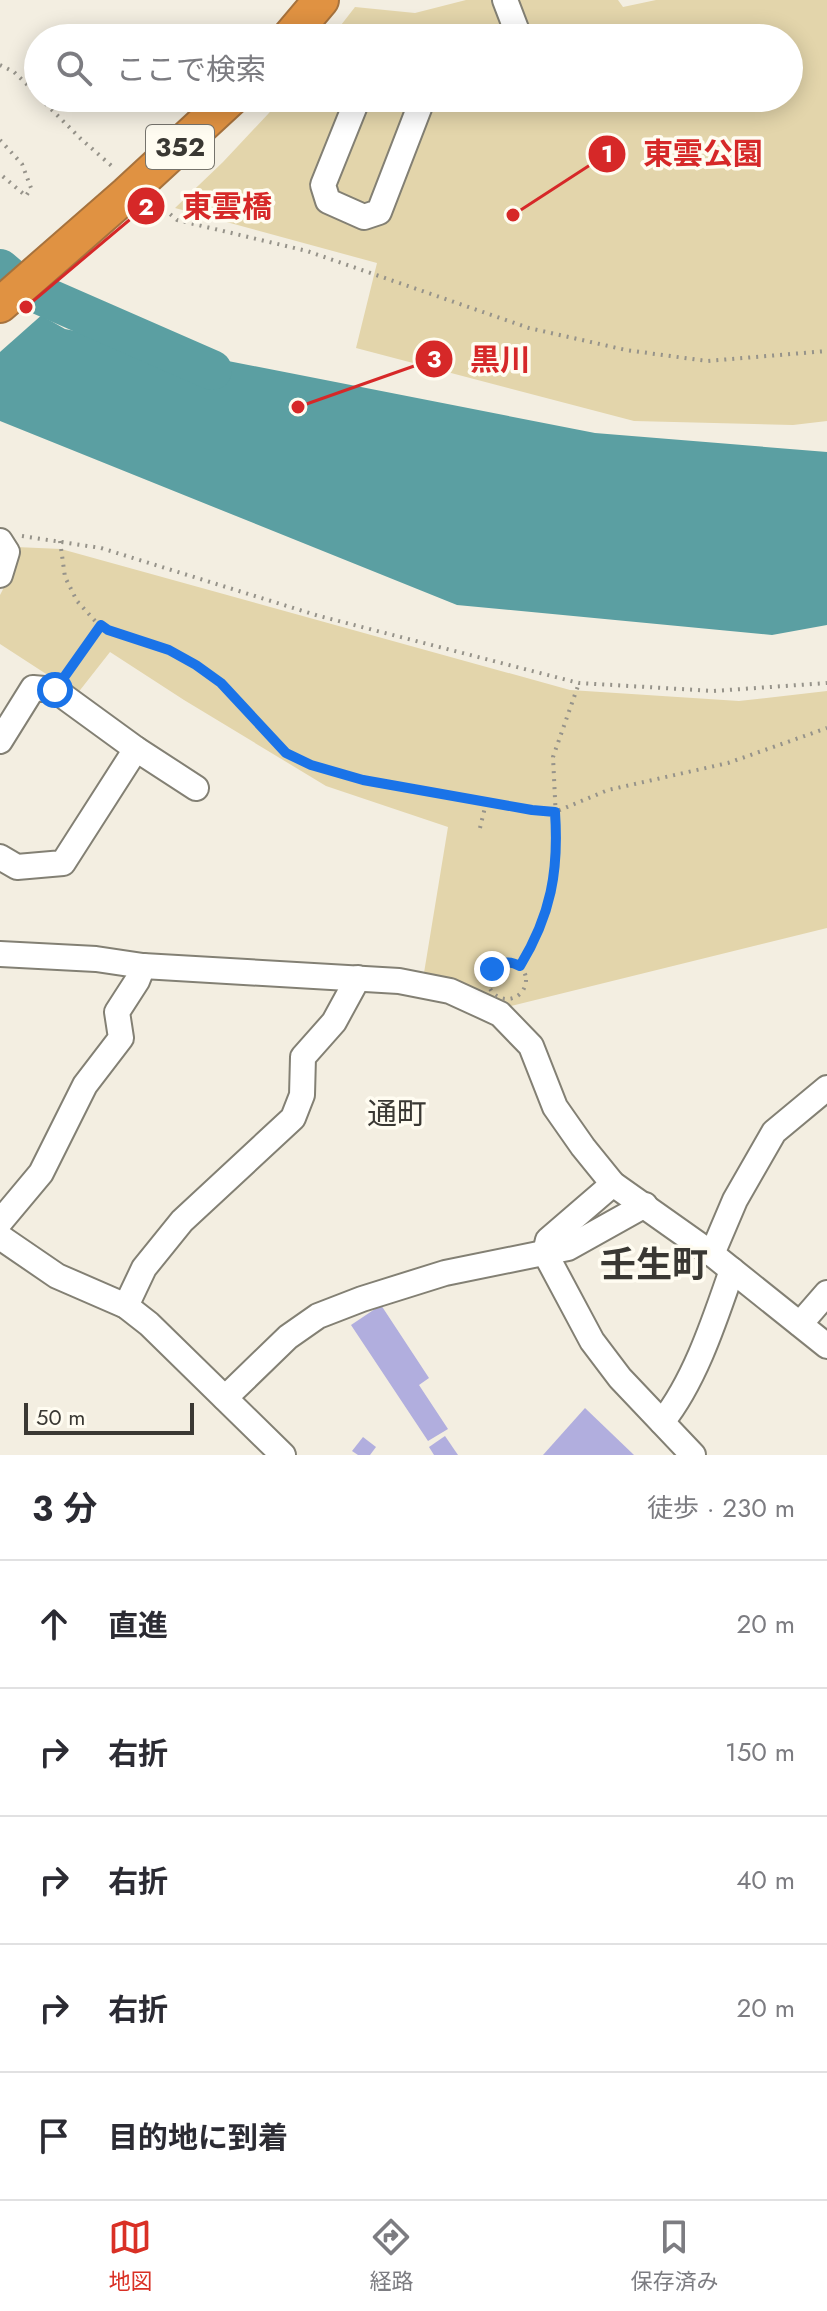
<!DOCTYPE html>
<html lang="ja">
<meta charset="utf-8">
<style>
:root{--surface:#fff;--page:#f7f7f7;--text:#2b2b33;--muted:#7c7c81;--line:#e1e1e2;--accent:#d93025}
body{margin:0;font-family:Jost,"Noto Sans JP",sans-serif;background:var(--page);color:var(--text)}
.scale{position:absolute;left:24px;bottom:20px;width:170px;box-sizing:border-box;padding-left:8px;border:4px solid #3a3833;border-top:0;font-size:22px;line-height:28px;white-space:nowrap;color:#3a3833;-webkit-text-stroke:6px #fffcf1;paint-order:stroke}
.stop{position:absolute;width:24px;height:24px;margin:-18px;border:6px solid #1a73e8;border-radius:50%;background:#fff}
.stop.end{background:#1a73e8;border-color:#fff;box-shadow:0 2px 8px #0008}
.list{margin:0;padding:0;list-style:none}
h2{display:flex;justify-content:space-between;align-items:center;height:104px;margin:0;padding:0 32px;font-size:34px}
h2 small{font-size:26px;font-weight:400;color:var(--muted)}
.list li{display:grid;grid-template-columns:52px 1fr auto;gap:24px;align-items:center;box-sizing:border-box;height:128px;padding:0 32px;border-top:2px solid var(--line)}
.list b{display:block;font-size:30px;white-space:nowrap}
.list em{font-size:26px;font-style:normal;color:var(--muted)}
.icon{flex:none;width:44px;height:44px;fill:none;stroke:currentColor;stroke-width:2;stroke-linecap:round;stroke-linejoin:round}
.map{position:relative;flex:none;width:827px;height:1455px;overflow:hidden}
.search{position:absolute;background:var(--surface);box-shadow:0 4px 20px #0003;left:24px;right:24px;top:24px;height:88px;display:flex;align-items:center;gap:20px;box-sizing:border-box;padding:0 28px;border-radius:44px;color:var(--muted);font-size:30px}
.sheet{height:744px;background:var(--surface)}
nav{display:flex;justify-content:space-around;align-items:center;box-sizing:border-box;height:112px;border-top:2px solid var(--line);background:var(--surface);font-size:22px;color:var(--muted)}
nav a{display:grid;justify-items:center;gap:4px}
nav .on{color:var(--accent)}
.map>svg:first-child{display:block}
.green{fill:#e3d5ab}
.water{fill:#5b9fa2}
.pier{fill:#f3eee1}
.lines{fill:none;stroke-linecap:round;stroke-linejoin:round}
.river{stroke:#5b9fa2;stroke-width:40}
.building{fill:#b1aede}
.minor-casing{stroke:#838074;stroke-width:28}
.highway-casing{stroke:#a6723d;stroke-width:38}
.path{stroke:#96938a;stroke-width:4;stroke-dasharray:2 6;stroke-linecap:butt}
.minor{stroke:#fff;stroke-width:24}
.highway{stroke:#e09242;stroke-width:34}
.route{stroke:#1a73e8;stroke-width:10}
.labels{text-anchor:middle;stroke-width:7;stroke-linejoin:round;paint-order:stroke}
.shield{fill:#fffcf1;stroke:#75736c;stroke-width:2}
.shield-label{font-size:26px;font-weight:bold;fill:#3a3833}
.neighbourhood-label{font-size:30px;fill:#3a3833;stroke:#fffcf1}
.district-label{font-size:36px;font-weight:bold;fill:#3a3833;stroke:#fffcf1}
.leader{fill:none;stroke:#d62828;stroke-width:3}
.callout-dot{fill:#d62828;stroke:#fffcf1;stroke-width:3}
.mark-label{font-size:24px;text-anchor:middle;font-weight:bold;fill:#fff}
.callout-label{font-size:30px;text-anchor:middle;font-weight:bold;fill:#d62828;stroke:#fffcf1;stroke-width:7;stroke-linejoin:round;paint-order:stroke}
</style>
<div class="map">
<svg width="827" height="1455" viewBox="0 0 827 1455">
<rect width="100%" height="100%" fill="#f3eee1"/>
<!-- green -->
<g class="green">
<path d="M466 0H618L623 7 656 0H827V421L793 425 634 421 356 348 377 263 175 208 223 162 283 98H789V38H331L355 7 415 13Z"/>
<path d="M16 547 61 549 570 690 739 701 827 691V928L507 1007 423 979 448 827 326 786 184 700 110 652 77 694 0 644V595L16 564Z"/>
</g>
<!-- water -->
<path class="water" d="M0 292 65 329 595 433 827 452V625L772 635 457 605 0 421Z"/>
<!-- pier -->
<path class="pier" d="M0 288 44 313 0 352Z"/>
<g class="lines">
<!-- river -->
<path class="river" d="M0 269 20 286 212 370"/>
</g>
<!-- building -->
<g class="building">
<path d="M381 1305 429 1378 419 1385 448 1429 428 1441 351 1325Z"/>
<path d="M585 1408 634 1455H543Z"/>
<path d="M445 1436 458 1455H434L429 1447Z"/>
<path d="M363 1437 376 1447 370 1455H358L352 1451Z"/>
</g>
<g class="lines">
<!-- minor casing -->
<g class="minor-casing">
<g id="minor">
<path d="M505 0 518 34 516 38"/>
<path d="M358 98 323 185 328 201 364 217 379 212 423 98"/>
<path d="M0 541 7 552 0 575"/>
<path d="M0 741 33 688 55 690 136 749 196 788"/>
<path d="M0 857 17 867 63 863 136 749"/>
<path d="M0 954 96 959 143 966 399 981 450 991 474 1002 500 1014 531 1046 555 1107 583 1147 613 1184 712 1254 827 1346"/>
<path d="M613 1184 548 1240 545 1253 592 1341 620 1378 693 1455"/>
<path d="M0 1222 41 1173 85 1085 121 1038 117 1012 137 981 143 966"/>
<path d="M0 1237 57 1276 126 1306 149 1324 283 1455"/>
<path d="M712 1254 735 1200 774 1132 827 1088"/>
<path d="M126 1306 144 1268 182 1221 293 1118 302 1095 303 1057 334 1022 358 978"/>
<path d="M800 1324 827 1293"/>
<path d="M225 1398 288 1337 318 1316 362 1299 445 1273 568 1248 645 1205"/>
<path d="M662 1422C695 1381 715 1319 732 1270"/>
</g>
</g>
<!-- highway casing -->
<g class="highway-casing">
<g id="highway">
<path d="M289 38 321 0"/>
<path d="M0 305 127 194 231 98"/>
</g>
</g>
<!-- path -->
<g class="path">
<path d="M0 65 14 72 38 95"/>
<path d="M40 98 81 139 114 168"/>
<path d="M0 140 22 164 31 188 26 196 0 174"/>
<path d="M158 204 177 220 307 251 529 328 626 350 707 361 827 351"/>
<path d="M22 536 101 548 319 616 579 683 714 691 827 683"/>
<path d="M60 541 65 577 77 601 96 622 108 630 169 650 196 665 221 683 286 753 311 765 363 780 506 806 555 812 608 790 728 763 827 728"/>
<path d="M68 672 101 625"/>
<path d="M480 828 486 803"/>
<circle cx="507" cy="980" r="19"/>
<path d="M520 966 530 948 555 880 557 840 553 757 579 683"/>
</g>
<!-- minor -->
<use href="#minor" class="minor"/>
<!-- highway -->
<use href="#highway" class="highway"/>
</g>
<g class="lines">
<!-- route -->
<path class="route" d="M55 690 101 625 108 630 169 650 196 665 221 683 286 753 311 765 363 780 532 810 555 812C559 871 551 915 520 966 509 960 501 961 492 969"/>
</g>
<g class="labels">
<!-- shield labels -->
<rect class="shield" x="146" y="125" width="68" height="44" rx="6"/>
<g class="shield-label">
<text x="180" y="156">352</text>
</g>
<!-- neighbourhood labels -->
<g class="neighbourhood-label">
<text x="397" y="1124">通町</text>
</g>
<!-- district labels -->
<g class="district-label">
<text x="654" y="1277">壬生町</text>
</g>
</g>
<!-- callouts -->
<path class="leader" d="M513 215L607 154M26 307L146 206M298 407L434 359"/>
<g class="callout-dot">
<circle cx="513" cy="215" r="8"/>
<circle cx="26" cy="307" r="8"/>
<circle cx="298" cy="407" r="8"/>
<circle cx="607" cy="154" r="20"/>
<circle cx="146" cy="206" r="20"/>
<circle cx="434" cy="359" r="20"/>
</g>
<g class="mark-label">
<text x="607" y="162">1</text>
<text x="146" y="215">2</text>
<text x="434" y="367">3</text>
</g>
<g class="callout-label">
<text x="703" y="164">東雲公園</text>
<text x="227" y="217">東雲橋</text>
<text x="500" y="370">黒川</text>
</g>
</svg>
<div class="scale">50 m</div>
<div class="stop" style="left:55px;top:690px"></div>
<div class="stop end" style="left:492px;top:969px"></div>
<div class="search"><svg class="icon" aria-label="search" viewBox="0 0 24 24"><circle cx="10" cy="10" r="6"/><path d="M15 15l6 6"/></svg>ここで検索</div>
</div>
<section class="sheet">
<h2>3 分<small>徒歩 · 230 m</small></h2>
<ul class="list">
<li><svg class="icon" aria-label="ahead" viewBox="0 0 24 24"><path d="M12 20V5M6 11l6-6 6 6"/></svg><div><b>直進</b></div><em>20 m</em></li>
<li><svg class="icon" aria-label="right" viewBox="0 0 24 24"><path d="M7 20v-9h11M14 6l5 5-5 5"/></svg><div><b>右折</b></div><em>150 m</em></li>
<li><svg class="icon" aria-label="right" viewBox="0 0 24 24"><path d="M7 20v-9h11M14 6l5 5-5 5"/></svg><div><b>右折</b></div><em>40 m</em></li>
<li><svg class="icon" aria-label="right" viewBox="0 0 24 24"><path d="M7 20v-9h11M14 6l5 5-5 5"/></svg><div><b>右折</b></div><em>20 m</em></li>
<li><svg class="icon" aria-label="arrive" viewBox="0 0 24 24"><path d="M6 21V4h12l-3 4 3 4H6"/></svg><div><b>目的地に到着</b></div></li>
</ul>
</section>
<nav>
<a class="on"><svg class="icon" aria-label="map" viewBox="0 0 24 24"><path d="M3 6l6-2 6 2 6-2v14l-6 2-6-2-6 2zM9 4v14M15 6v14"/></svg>地図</a>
<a><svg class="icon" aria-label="directions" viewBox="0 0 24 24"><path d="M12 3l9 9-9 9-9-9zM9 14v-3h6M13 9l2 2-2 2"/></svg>経路</a>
<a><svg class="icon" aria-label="saved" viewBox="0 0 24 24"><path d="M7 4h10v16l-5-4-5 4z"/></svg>保存済み</a>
</nav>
